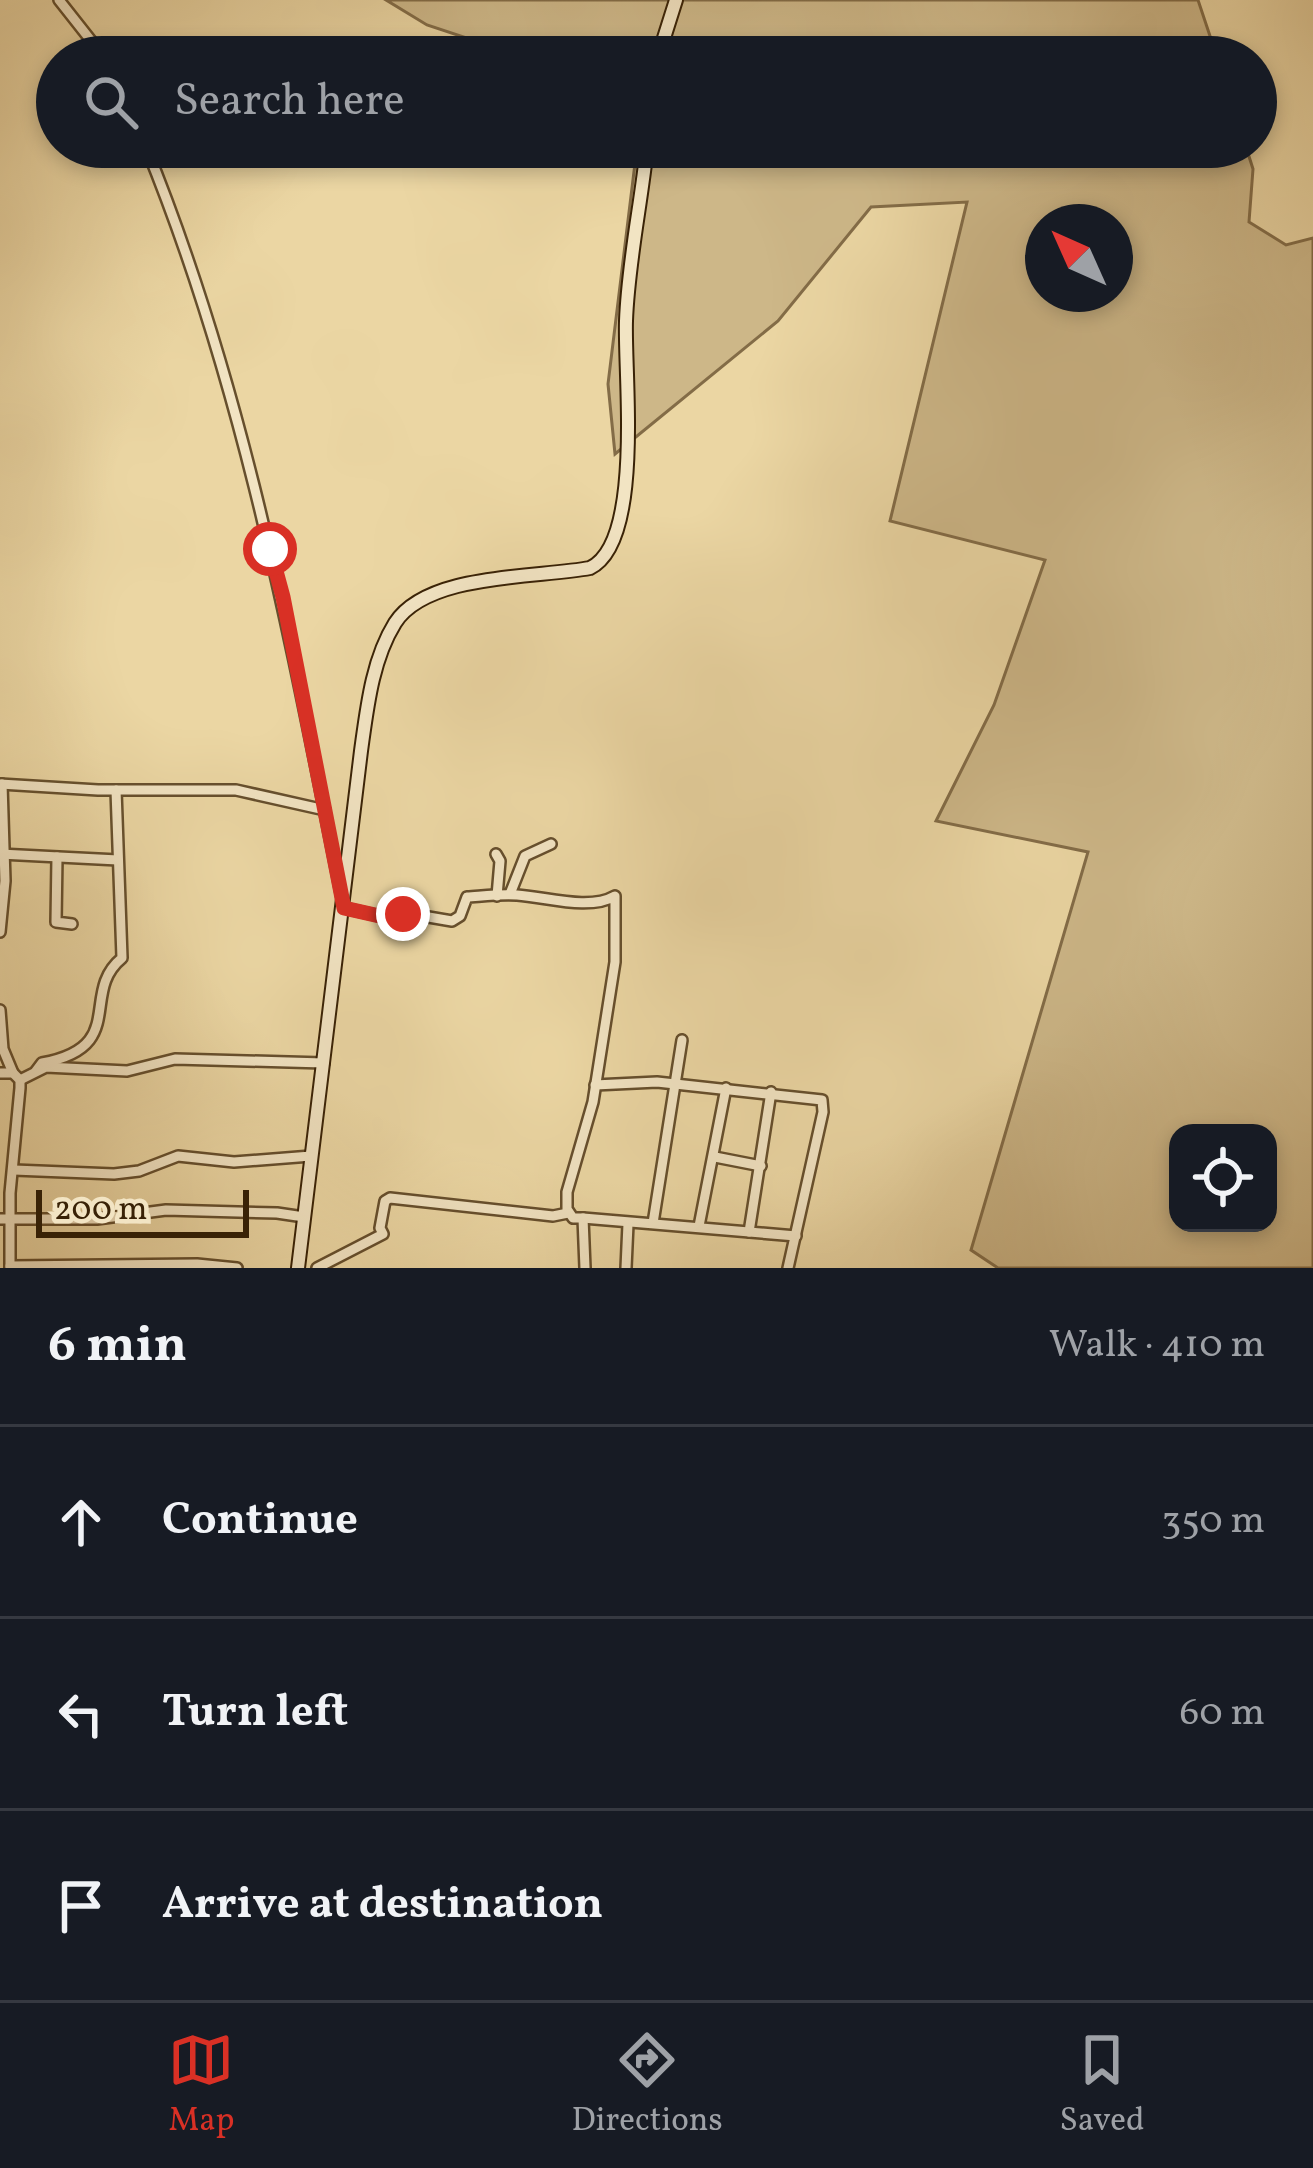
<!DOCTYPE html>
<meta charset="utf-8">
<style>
:root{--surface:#171b24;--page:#20242c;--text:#f1f3f6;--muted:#9ea1a6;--line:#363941;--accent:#d93025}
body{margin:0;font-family:Vollkorn,serif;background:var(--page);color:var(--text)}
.controls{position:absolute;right:36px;bottom:36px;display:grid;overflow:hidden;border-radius:24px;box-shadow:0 6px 18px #0003}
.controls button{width:108px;height:108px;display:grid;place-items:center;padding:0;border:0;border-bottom:3px solid var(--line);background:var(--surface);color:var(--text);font:60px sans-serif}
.compass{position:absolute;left:1025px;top:204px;width:108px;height:108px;border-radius:50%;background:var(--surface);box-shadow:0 6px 18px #0003;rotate:315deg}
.scale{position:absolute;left:36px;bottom:30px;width:213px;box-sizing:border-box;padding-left:12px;border:6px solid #392206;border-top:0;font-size:33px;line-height:42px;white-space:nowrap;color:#392206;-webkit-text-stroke:9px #f2e4c3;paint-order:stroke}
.stop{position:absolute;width:36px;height:36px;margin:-27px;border:9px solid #d93025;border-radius:50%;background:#fff}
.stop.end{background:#d93025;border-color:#fff;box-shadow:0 3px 12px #0008}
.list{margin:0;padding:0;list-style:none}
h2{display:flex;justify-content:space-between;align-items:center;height:156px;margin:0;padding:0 48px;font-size:51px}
h2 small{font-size:39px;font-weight:400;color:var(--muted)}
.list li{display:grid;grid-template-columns:78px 1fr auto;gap:36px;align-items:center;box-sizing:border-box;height:192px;padding:0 48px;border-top:3px solid var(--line)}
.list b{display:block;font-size:45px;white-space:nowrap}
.list em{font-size:39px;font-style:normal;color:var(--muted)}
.icon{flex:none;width:66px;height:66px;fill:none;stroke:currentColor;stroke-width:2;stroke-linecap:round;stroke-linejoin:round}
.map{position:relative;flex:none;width:1313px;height:1268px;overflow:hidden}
.search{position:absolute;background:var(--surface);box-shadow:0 6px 18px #0003;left:36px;right:36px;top:36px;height:132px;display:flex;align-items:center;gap:30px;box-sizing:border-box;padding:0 42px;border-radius:66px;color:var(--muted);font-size:45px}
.sheet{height:732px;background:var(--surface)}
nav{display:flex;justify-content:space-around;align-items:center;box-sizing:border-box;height:168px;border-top:3px solid var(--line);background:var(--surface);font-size:33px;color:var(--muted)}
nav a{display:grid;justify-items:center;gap:6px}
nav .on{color:var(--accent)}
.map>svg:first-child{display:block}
.green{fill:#cdb788;stroke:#836c47;stroke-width:3;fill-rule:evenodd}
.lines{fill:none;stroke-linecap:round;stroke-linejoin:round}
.minor-casing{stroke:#664f2d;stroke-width:14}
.secondary-casing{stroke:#392206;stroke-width:16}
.minor{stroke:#f2e4c3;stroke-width:9}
.secondary{stroke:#f2e4c3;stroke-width:12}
.route{stroke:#d93025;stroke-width:15}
</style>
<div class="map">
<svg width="1313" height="1268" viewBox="0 0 1313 1268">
<rect width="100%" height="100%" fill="#ebd6a3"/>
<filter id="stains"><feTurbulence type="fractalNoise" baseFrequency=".00167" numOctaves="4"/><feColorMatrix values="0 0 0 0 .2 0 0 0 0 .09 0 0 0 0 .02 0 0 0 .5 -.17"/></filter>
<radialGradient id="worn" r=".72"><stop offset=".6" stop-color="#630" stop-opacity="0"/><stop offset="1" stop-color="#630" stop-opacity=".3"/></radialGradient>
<!-- green -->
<g class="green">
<path d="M386 0H1198L1217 57H524L427 25Z"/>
<path d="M637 147H1246L1253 169 1249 222 1286 245 1313 238V1268H998L971 1250 1088 852 936 821 994 705 1045 560 890 521 967 202 871 207 778 321 615 454 608 384ZM1043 222H1115V294H1043ZM1178 1133H1268V1223H1178Z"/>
</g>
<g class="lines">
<!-- minor casing -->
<g class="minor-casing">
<g id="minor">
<path d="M59 0 104 57"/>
<path d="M146 147C246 392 292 650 344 908L384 917 411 914 452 921 460 916 467 897C483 896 500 894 517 895 547 897 589 911 615 896V962L593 1102 567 1192V1209L573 1218H583L585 1268"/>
<path d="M0 784 98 790H236L325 810"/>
<path d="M0 854 118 860"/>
<path d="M496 854 500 861 497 896"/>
<path d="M57 857 56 922 72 924"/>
<path d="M510 894 525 856 551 844"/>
<path d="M0 932 5 881 2 784"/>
<path d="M0 1010 3 1049 13 1073"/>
<path d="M36 1071 42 1063C129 1047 79 993 122 958L116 790"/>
<path d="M0 1073H13L20 1080V1088L10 1193V1268"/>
<path d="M20 1080 46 1067 127 1071 175 1059 324 1063"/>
<path d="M595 1085 657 1082 822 1100 823 1112 788 1268"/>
<path d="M715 1157 761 1166"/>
<path d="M14 1170 114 1174 139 1171 178 1156 234 1162 311 1156"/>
<path d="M583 1218 796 1236"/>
<path d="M0 1219H97L166 1210 277 1213 304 1217"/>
<path d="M653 1223 682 1040"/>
<path d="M699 1226 726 1088"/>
<path d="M749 1232 771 1092"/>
<path d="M10 1266 197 1264 237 1268"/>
<path d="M317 1268 383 1234 380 1228 385 1201 390 1198 553 1216 568 1213"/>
<path d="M626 1268 628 1224"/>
</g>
</g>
<!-- secondary casing -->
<g class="secondary-casing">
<g id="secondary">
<path d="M658 57 676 0"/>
<path d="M298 1268 361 751C367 708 372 660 395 623 427 573 536 578 590 568 644 542 624 374 626 321 628 263 641 205 647 147"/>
</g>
</g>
<!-- minor -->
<use href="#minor" class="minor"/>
<!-- secondary -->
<use href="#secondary" class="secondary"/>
</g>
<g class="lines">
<!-- route -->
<path class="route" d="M270 549 283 597 344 908 384 917 403 914"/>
</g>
<rect width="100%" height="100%" filter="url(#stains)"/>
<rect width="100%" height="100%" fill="url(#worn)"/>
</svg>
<div class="controls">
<button><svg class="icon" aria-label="locate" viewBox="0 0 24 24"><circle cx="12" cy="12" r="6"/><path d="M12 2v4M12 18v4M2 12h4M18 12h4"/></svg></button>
</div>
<svg class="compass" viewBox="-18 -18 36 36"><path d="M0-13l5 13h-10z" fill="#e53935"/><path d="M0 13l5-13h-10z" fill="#9ea1a6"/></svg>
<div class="scale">200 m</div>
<div class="stop" style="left:270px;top:549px"></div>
<div class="stop end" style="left:403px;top:914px"></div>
<div class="search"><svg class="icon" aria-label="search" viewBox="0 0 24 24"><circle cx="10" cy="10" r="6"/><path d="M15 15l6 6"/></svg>Search here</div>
</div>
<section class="sheet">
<h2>6 min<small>Walk · 410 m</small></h2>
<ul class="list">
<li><svg class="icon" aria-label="ahead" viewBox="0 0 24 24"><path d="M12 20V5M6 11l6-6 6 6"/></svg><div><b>Continue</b></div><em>350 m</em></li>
<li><svg class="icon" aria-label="left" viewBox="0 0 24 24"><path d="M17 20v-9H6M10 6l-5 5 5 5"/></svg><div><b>Turn left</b></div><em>60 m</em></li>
<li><svg class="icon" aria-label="arrive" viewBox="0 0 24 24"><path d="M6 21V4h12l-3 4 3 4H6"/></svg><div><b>Arrive at destination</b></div></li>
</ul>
</section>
<nav>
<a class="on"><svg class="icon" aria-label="map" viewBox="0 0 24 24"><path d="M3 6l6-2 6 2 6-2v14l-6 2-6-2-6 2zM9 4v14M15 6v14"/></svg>Map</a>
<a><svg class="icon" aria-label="directions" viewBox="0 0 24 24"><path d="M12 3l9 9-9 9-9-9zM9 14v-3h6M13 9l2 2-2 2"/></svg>Directions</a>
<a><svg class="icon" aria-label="saved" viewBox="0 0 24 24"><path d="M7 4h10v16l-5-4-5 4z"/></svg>Saved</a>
</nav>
